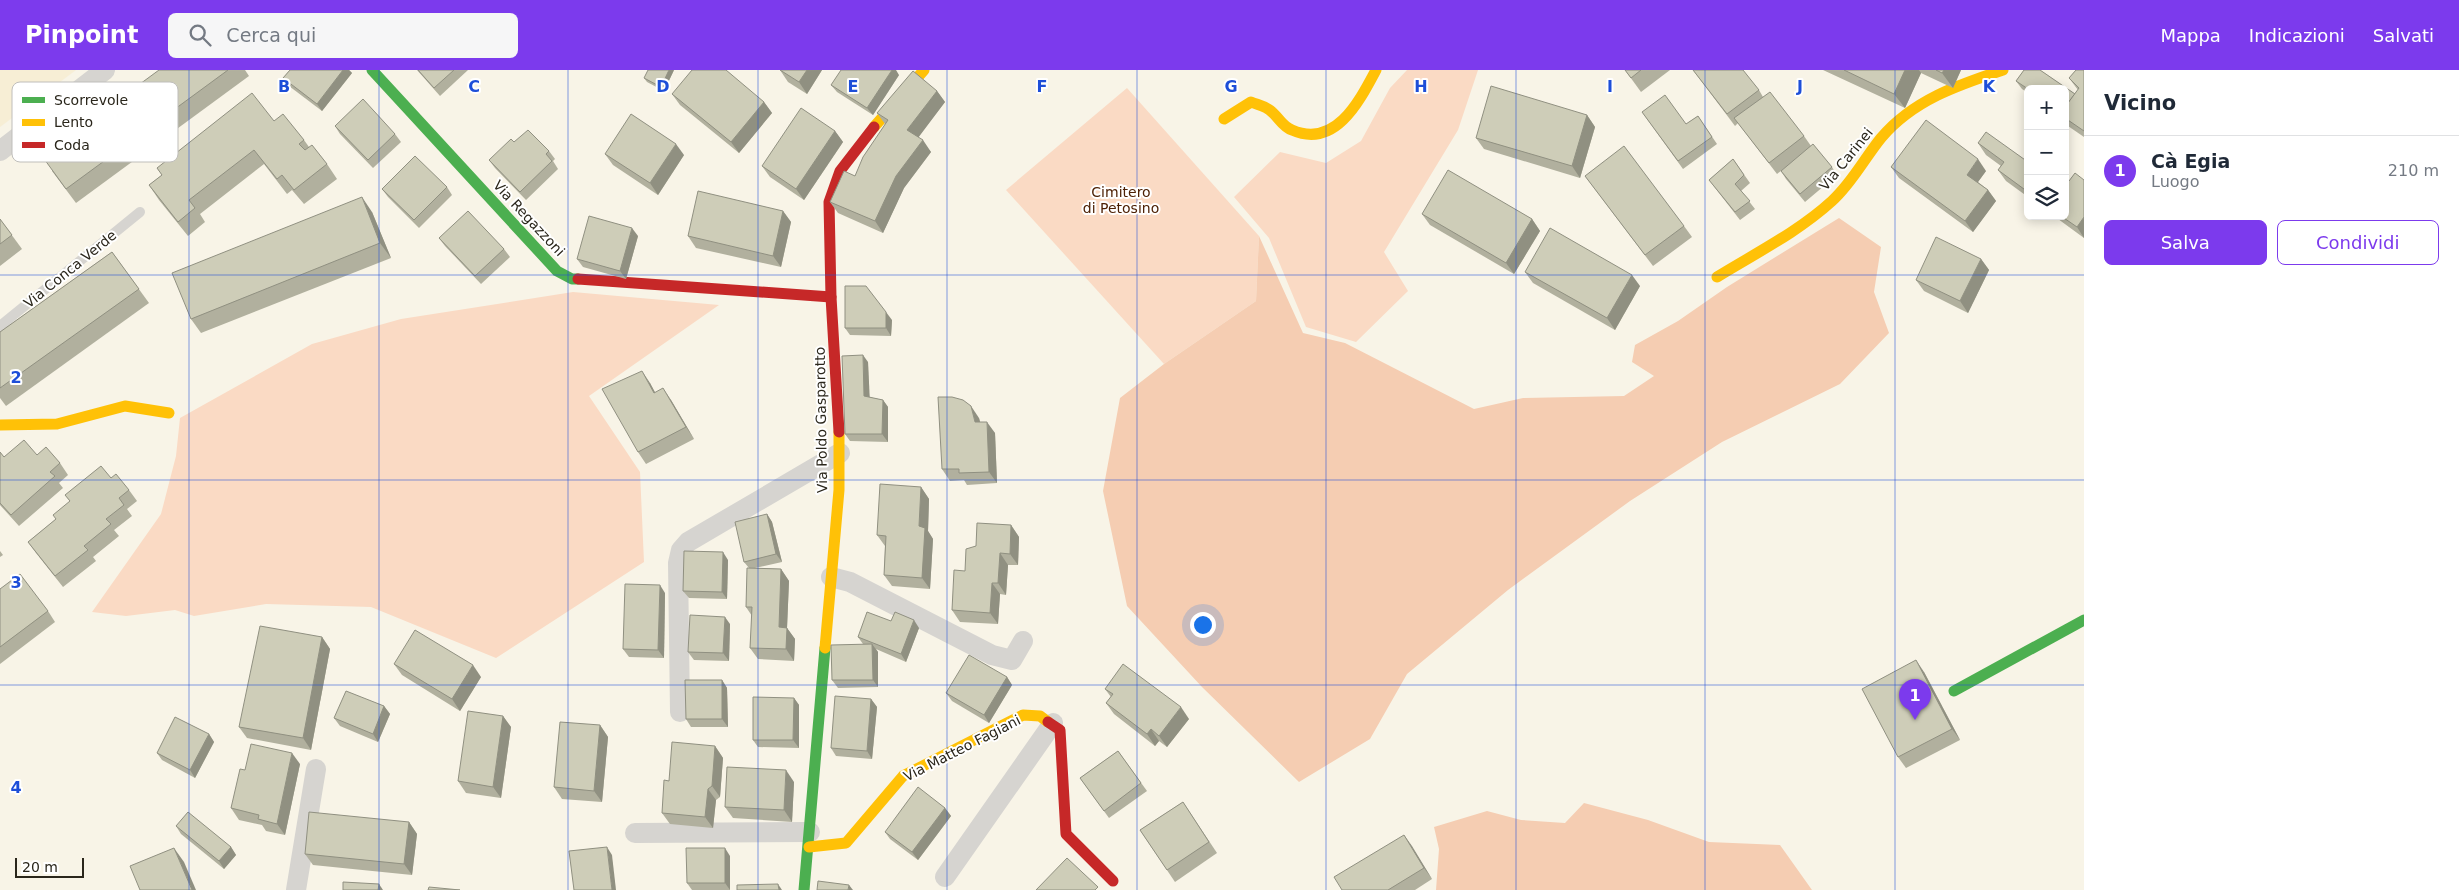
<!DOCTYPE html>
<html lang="it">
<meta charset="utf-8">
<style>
:root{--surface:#fff;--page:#f6f6f7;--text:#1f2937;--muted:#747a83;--line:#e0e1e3;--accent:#7c3aed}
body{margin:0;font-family:"DejaVu Sans",sans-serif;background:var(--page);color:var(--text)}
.controls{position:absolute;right:15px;top:15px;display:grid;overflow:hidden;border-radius:8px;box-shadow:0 2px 12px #0003}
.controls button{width:45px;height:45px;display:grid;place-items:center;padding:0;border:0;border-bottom:1px solid var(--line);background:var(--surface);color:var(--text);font:25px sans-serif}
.scale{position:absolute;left:15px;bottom:12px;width:69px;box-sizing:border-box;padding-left:5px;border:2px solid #2a261b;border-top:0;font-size:14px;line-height:18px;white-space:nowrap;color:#2a261b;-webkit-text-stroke:4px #fff;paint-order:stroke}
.you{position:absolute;left:1202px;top:554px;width:18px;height:18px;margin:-12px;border:4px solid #fff;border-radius:50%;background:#1a73e8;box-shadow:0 0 0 8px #1a73e833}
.badge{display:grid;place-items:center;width:32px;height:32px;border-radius:50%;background:var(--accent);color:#fff;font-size:16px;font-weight:700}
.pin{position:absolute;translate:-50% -41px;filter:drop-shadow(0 1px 2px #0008)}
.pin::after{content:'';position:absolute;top:26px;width:18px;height:15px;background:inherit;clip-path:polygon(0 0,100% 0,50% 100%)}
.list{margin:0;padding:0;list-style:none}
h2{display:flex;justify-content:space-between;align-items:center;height:65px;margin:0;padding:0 20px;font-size:21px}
h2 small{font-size:16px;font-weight:400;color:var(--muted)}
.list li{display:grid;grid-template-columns:32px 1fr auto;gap:15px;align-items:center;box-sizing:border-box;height:70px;padding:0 20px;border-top:1px solid var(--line)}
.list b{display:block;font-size:19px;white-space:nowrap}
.list p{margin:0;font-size:16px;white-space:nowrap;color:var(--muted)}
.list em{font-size:16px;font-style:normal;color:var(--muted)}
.actions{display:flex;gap:10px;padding:15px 20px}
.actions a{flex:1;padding:11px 0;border:1px solid var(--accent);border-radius:8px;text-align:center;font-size:18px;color:var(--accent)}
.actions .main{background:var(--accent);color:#fff}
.icon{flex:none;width:28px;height:28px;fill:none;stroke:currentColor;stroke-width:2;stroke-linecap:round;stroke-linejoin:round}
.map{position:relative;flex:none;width:2084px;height:820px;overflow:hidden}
header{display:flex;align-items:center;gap:30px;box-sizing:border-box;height:70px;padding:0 25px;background:var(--accent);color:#fff}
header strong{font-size:24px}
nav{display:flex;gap:28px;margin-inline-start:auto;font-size:18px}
.search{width:350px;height:45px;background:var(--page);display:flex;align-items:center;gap:12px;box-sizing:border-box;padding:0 18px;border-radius:8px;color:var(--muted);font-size:19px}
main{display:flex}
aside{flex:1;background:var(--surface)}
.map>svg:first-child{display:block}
.built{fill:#f7eed5}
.green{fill:#fadac4}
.forest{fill:#f5cdb2}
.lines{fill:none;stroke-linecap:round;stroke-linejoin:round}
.lane{stroke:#d6d4d0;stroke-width:10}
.street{stroke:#d6d4d0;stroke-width:20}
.fast{stroke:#4caf50;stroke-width:11}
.slow{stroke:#ffc107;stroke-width:11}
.jam{stroke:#c62828;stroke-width:11}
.wall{fill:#b1b09e}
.shaded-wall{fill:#909081}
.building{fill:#cecdb8;stroke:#909081}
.grid{fill:none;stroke:#1d4ed8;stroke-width:1;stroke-opacity:0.55}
.labels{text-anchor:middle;stroke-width:4;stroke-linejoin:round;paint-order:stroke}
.street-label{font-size:14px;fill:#2a261b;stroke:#fff}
.park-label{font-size:14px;fill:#4d2105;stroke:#fff}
.key{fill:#fff;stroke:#bfbebb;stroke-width:1}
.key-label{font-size:14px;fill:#2a261b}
.grid-label{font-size:16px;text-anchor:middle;font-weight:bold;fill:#1d4ed8;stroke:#fff;stroke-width:4;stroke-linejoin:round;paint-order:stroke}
</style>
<header>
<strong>Pinpoint</strong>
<div class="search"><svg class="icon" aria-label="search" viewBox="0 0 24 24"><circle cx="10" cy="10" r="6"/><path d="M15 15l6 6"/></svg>Cerca qui</div>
<nav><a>Mappa</a><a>Indicazioni</a><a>Salvati</a></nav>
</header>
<main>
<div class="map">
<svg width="2084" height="820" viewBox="0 0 2084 820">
<rect width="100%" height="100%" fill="#f8f4e7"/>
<!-- built -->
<path class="built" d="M0 0H76L0 57Z"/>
<!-- green -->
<g class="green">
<path d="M1407 0H1478L1458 60 1384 182 1408 221 1356 272 1306 257 1269 168 1234 127 1280 82 1326 93 1361 71 1390 18Z"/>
<path d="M1127 18 1259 166 1256 231 1164 294 1006 120Z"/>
<path d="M573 222 719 235 589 326 640 402 644 492 496 588 371 537 266 534 194 546 175 540 126 546 92 542 161 444 176 386 180 348 312 274 401 249Z"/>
</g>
<!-- forest -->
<g class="forest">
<path d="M1839 148 1881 177 1874 222 1889 263 1840 314 1722 372 1630 431 1508 520 1407 604 1370 669 1299 712 1202 617 1127 536 1103 421 1120 328 1164 294 1256 231 1259 166 1303 263 1345 273 1474 339 1523 328 1624 326 1654 306 1632 292 1635 275 1678 251 1727 217Z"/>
<path d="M1584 733 1648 750 1709 772 1780 775 1812 820H1436L1439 779 1434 757 1487 741 1521 750 1565 753Z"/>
</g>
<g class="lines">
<!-- lane -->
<path class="lane" d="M0 256 140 142"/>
<!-- street -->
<g class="street">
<path d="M0 81 105 0"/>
<path d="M831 507 850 512 992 585 1012 590 1023 571"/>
<path d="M680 642 678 493 681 480 688 472 840 383"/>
<path d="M635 763 810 762"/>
<path d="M945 807 1053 653"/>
<path d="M296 820 316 699"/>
</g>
<!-- fast -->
<g class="fast">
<path d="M372 0 557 201 572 209H578"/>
<path d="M1954 621 2084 550"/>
<path d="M804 820 825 578"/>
</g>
<!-- slow -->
<g class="slow">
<path d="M1224 49 1251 32C1258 35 1266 36 1272 42 1279 48 1283 57 1292 60 1335 79 1359 32 1376 0"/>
<path d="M874 57 924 0"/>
<path d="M1717 207C1756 183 1798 162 1832 131 1852 113 1864 89 1881 68 1913 30 1958 15 2003 0"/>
<path d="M0 355 57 354 125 336 169 343"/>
<path d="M825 578 839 420V362"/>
<path d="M809 777 846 773 903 706 1023 645 1040 646 1048 652"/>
</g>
<!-- jam -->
<g class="jam">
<path d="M578 209 831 227"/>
<path d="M839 362 831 227 829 132 840 101 874 57"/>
<path d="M1048 652 1060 660 1066 764 1113 811"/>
</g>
</g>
<!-- wall -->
<g class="wall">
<path d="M159 0H245L249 6 76 133 52 101Z"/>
<path d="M290 0H349L352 3 322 41 289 16 283 8Z"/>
<path d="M417 0H468L440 26Z"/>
<path d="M674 0 664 21 647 12 644 8Z"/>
<path d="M780 0H822L807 24 788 12Z"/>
<path d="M1625 0H1670L1641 22Z"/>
<path d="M1693 0 1759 20 1763 27 1804 66 1811 76 1832 97 1837 105 1805 132 1786 109 1781 101 1787 96 1777 104 1738 53 1735 56Z"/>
<path d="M1823 0H1961L1953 18 1921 3 1905 38Z"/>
<path d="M2024 0H2040L2075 24 2078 20 2069 8 2076 0H2084V67L2068 56 2065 52V19H2028V23L2022 19 2016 11Z"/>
<path d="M899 5 873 45 837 22 831 15Z"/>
<path d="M937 21 945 32 918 67 931 82 904 118 883 163 838 143 830 132 855 106 885 54 877 43Z"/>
<path d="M672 24 764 32 772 43 739 83 680 35Z"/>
<path d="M1642 42 1686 54 1698 46 1717 74 1683 99Z"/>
<path d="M1587 45 1595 57 1580 108 1484 79 1476 68Z"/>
<path d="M274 51 304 70 309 77 327 94 337 109 304 134 292 120 287 124 264 94 200 144 205 152 188 166 159 130 149 115 162 105 157 98Z"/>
<path d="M335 56 395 64 401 72 373 98 340 64Z"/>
<path d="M835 61 843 72 804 130 770 107 762 96Z"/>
<path d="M514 72 549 81 555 89 553 91 558 99 526 130 495 98 489 90Z"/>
<path d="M1978 73 2028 92V127L2006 111 1998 100 2001 96 1986 85Z"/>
<path d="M605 84 684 85 658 125 613 95Z"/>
<path d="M1733 89 1750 113 1741 121 1755 139 1740 150 1709 110Z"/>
<path d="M1891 97 1986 101 1978 112 1988 120 1996 131 1973 162 1899 108Z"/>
<path d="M1585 106 1684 156 1692 167 1653 196Z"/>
<path d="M2084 110V168L2054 146H2065L2069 111Z"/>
<path d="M447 117 452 125 419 158 388 127 382 119Z"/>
<path d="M783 141 791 152 781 197 696 178 688 166Z"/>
<path d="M372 142 391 188 201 263 191 249Z"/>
<path d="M1422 144 1532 149 1540 161 1514 204 1430 155Z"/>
<path d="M0 149 22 179 0 196Z"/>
<path d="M638 166 626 209 583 197 577 189Z"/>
<path d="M439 168 504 179 510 187 481 214 445 176Z"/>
<path d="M112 182 149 233 6 336 0 328V262Z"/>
<path d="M1981 189 1989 200 1968 243 1924 221 1916 210Z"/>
<path d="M1525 202 1640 216 1615 260 1533 213Z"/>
<path d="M892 250 891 266 850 265 845 258Z"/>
<path d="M868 292 869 327 883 330 888 337V372L850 371 845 364Z"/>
<path d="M650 313 655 323 671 330 694 369 646 394 638 382Z"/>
<path d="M979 348 980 352 995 363 997 413 967 415 964 410 950 411 942 399Z"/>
<path d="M0 382 4 387 37 385 60 393 68 405 59 413 63 418 19 456 0 435Z"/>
<path d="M111 408 129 420 137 431 127 439 132 446 114 460 119 466 93 487 96 491 63 517 36 483 28 472 56 449 70 431 65 425Z"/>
<path d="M921 417 929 429 928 461 933 469 930 519 892 516 884 505 885 476 877 465Z"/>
<path d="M767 444 772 452 782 492 755 498 781 499 789 511 787 558 795 569 794 591 758 589 750 578 752 546 746 537 749 498 744 492Z"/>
<path d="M1011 455 1019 467 1018 495H1008L1006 525 1000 524 998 554 960 552 952 540 965 501 976 476Z"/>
<path d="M0 481 3 485 0 487Z"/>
<path d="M728 490 727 529 689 528 683 521Z"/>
<path d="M0 519 48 541 55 552 0 594Z"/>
<path d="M665 523 664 588 629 587 623 579Z"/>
<path d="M891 551 919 558 906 592 876 579 878 582V617L838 618 832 610 863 574 858 567Z"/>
<path d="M730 554 729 591 694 590 688 582Z"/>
<path d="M322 567 330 579 311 680 247 668 239 657Z"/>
<path d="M394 594 481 607 460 641 402 605Z"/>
<path d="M1924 602 1960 670 1906 698 1898 687Z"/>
<path d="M1007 607 1012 615 989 653 952 631 946 623Z"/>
<path d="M722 610 727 618 728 657H691L686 649Z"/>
<path d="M1105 619 1189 649 1167 677 1159 671 1155 676 1114 644 1106 633 1111 627Z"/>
<path d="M794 628 799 635V678L758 677 753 670Z"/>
<path d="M871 629 877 637 872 689 836 686 831 678Z"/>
<path d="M384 636 390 644 378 672 340 656 334 648Z"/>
<path d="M503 646 511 657 501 728 466 723 458 711Z"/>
<path d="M600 655 608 667 602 732 562 729 554 717Z"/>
<path d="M209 664 214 672 195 708 162 690 157 683Z"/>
<path d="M715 676 723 688 720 727 716 730 713 758 670 754 662 743 669 711Z"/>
<path d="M1118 681 1147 721 1109 748 1080 708Z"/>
<path d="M300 694 285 765 266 761 262 755 239 750 231 738 245 700Z"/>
<path d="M794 712 792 752 733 748 725 737Z"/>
<path d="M1183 732 1217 783 1175 812 1140 760Z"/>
<path d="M945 738 951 746 918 790 890 769 885 762Z"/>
<path d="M409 752 417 764 412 805 313 795 305 784Z"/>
<path d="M176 756 231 777 236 785 224 799 181 764Z"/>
<path d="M1404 765 1432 809 1415 820H1342Z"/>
<path d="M730 786V820H692L687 813Z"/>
</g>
<!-- shaded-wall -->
<g class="shaded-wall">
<path d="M343 0H349L352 3 322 41 317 34Z"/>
<path d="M669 0H674L664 21 661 17Z"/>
<path d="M807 0H822L807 24 799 12Z"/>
<path d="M892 0H896L899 5 873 45 867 38Z"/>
<path d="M1905 0H1919L1921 3 1905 38 1894 24Z"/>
<path d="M1944 0H1961L1953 18 1942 3Z"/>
<path d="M937 21 945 32 915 72 907 60Z"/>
<path d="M764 32 772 43 739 83 731 72Z"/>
<path d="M1587 45 1595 57 1580 108 1572 96Z"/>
<path d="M835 61 843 72 804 130 796 119Z"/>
<path d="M923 70 931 82 904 118 883 163 875 151 896 106Z"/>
<path d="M676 74 684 85 658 125 650 113Z"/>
<path d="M1978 89 1986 101 1975 116 1967 105Z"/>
<path d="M1988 120 1996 131 1973 162 1965 151Z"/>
<path d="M362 127 372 142 391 188 380 173Z"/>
<path d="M783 141 791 152 781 197 773 186Z"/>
<path d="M2084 147V168L2077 157Z"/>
<path d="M1532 149 1540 161 1514 204 1506 193Z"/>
<path d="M632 158 638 166 626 209 620 201Z"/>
<path d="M1981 189 1989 200 1968 243 1960 231Z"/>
<path d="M1632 205 1640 216 1615 260 1607 248Z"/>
<path d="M886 242 892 250 891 266 886 258Z"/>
<path d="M863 285 868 292 870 333 864 326Z"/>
<path d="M642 301 650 313 662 335 654 323Z"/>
<path d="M663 318 671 330 694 369 686 357Z"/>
<path d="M883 330 888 337V372L882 364Z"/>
<path d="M971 336 979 348 983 364 975 352Z"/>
<path d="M987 352 995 363 997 413 989 402Z"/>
<path d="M921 417 929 429 928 461 933 469 930 519 922 508 919 456Z"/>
<path d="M767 444 772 452 782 492 776 484Z"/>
<path d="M1011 455 1019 467 1018 495 1010 484Z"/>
<path d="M723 482 728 490 727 529 722 522Z"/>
<path d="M1000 483 1008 495 1006 525 998 513Z"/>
<path d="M781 499 789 511 787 558 795 569 794 591 786 579 779 557Z"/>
<path d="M992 513 1000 524 998 554 990 543Z"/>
<path d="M660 515 665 523 664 588 658 580Z"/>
<path d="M725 547 730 554 729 591 723 583Z"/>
<path d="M914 550 919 558 906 592 901 584Z"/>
<path d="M322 567 330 579 311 680 303 668Z"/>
<path d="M872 574 878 582V617L873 610Z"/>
<path d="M1916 590 1924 602 1960 670 1952 659Z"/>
<path d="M473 595 481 607 460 641 452 629Z"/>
<path d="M1007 607 1012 615 989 653 984 645Z"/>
<path d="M722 610 727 618 728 657 722 649Z"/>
<path d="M794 628 799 635V678L793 670Z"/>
<path d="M871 629 877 637 872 689 867 681Z"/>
<path d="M384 636 390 644 378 672 373 664Z"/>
<path d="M1181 637 1189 649 1167 677 1159 666Z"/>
<path d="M503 646 511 657 501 728 493 717Z"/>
<path d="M600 655 608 667 602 732 594 721Z"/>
<path d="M1151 659 1159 671 1155 676 1147 664Z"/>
<path d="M209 664 214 672 195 708 190 700Z"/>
<path d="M715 676 723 688 720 727 712 716Z"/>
<path d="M292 683 300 694 285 765 277 754Z"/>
<path d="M786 700 794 712 792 752 784 740Z"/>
<path d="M708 719 716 730 713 758 705 747Z"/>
<path d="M945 738 951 746 918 790 912 782Z"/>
<path d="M409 752 417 764 412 805 404 794Z"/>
<path d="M1404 765 1412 776 1432 809 1424 798Z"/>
<path d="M231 777 236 785 224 799 219 791Z"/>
<path d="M607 777 612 785 616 820H612Z"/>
<path d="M174 778 184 792 196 820H192Z"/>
<path d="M725 778 730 786V820L725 813Z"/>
<path d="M379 814 383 820H378Z"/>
<path d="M778 814 782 820H779Z"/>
<path d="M849 815 853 820H848Z"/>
</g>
<!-- building -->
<g class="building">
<path d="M159 0H228L66 119 42 86Z"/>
<path d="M290 0H343L317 34 283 8Z"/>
<path d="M418 0H454L434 18Z"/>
<path d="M648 0H669L661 17 644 8Z"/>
<path d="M692 0H726L764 32 731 72 672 24Z"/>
<path d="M780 0H807L799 12Z"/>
<path d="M841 0H892L867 38 831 15Z"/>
<path d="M1625 0H1641L1631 8Z"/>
<path d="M1693 0H1743L1759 20 1727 44Z"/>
<path d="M1844 0H1905L1894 24Z"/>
<path d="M1936 0H1944L1942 3Z"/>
<path d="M2024 0H2040L2075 24 2065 37V19H2028L2016 11Z"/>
<path d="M2076 0H2084V61L2065 48V37L2079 18 2069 8Z"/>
<path d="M913 1 937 21 907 60 923 70 896 106 875 151 830 132 844 101 855 106 863 87 888 50 877 43Z"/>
<path d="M1491 16 1587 45 1572 96 1476 68Z"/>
<path d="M1770 22 1804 66 1769 93 1734 48Z"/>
<path d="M252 23 274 51 283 44 304 70 299 74 305 80 312 75 327 94 294 120 282 105 277 109 254 80 189 130 195 138 178 152 149 115 162 105 157 98Z"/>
<path d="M1665 25 1686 54 1698 46 1712 67 1678 91 1642 42Z"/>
<path d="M363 29 395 64 368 90 335 56Z"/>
<path d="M801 38 835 61 796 119 762 96Z"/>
<path d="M631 44 676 74 650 113 605 84Z"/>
<path d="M1926 50 1978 89 1967 105 1988 120 1965 151 1891 97Z"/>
<path d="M528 60 549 81 546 84 552 91 520 122 489 90 511 69 514 72Z"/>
<path d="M1986 62 2028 92V122L1998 100 2004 92 1978 73Z"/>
<path d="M1813 74 1832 97 1800 124 1781 101Z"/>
<path d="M1624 76 1684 156 1645 185 1585 106Z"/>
<path d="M415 86 447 117 414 150 382 119Z"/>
<path d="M1733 89 1744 105 1735 114 1750 131 1735 142 1709 110Z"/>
<path d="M1448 100 1532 149 1506 193 1422 144Z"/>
<path d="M2075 103 2084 110V147L2077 157 2061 146H2065V109L2069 111Z"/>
<path d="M698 121 783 141 773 186 688 166Z"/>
<path d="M362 127 380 173 191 249 172 203Z"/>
<path d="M468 141 504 179 475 206 439 168Z"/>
<path d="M589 146 632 158 620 201 577 189Z"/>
<path d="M0 149 12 165 0 174Z"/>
<path d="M1550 158 1632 205 1607 248 1525 202Z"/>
<path d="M1936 167 1981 189 1960 231 1916 210Z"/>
<path d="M112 182 139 219 0 318V262Z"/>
<path d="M845 216H866L886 242V258H845Z"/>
<path d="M863 285 864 326 883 330 882 364H845L842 286Z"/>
<path d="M642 301 654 323 663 318 686 357 638 382 602 319Z"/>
<path d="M938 327H952L963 330 971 336 975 352H987L989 402 959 403V399H942Z"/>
<path d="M24 370 37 385 46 377 60 393 50 402 55 406 11 445 0 433V382L4 387Z"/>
<path d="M101 396 111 408 116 404 129 420 119 428 124 435 106 449 111 454 84 476 88 480 55 506 28 472 56 449 53 445 70 431 65 425Z"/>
<path d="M880 414 921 417 919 456 925 458 922 508 884 505 886 466 877 465Z"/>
<path d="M767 444 776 484 744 492 735 452Z"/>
<path d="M977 453 1011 455 1010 484 1000 483 998 513H992L990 543 952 540 954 500 965 501 966 479 976 476Z"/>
<path d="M684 481 723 482 722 522 683 521Z"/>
<path d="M747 498 781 499 779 557 787 558 786 579 750 578 752 537H746Z"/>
<path d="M20 504 48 541 0 577V519Z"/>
<path d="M625 514 660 515 658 580 623 579Z"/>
<path d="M867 542 891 551 895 542 914 550 901 584 858 567Z"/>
<path d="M690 545 725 547 723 583 688 582Z"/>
<path d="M260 556 322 567 303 668 239 657Z"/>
<path d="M415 560 473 595 452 629 394 594Z"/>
<path d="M872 574 873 610H832L831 575Z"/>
<path d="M969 585 1007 607 984 645 946 623Z"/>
<path d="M1916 590 1952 659 1898 687 1862 619Z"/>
<path d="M1123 594 1181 637 1159 666 1151 659 1147 664 1106 633 1113 624 1105 619Z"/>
<path d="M685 610H722V649H686Z"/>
<path d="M346 621 384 636 373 664 334 648Z"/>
<path d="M835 626 871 629 867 681 831 678Z"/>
<path d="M753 627 794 628 793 670H753Z"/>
<path d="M468 641 503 646 493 717 458 711Z"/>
<path d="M175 647 209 664 190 700 157 683Z"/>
<path d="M560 652 600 655 594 721 554 717Z"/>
<path d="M672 672 715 676 712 716 708 719 705 747 662 743 664 710 669 711Z"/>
<path d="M251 674 292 683 277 754 258 749 259 745 231 738 240 699 245 700Z"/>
<path d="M1118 681 1141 713 1104 741 1080 708Z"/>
<path d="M727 697 786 700 784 740 725 737Z"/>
<path d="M918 717 945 738 912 782 885 762Z"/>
<path d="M1183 732 1209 772 1167 800 1140 760Z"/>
<path d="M188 742 231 777 219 791 176 756Z"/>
<path d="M309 742 409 752 404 794 305 784Z"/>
<path d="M1404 765 1424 798 1388 820H1342L1334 807Z"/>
<path d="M607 777 612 820H574L569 781Z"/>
<path d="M174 778 192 820H140L130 796Z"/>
<path d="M686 778H725V813H687Z"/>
<path d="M1067 788 1098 817 1095 820H1036Z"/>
<path d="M818 811 849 815 848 820H817Z"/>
<path d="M343 812 379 814 378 820H343Z"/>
<path d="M778 814 779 820H737V815Z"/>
<path d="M429 817 460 820H428Z"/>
</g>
<!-- grid -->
<path class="grid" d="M189 0V820M379 0V820M568 0V820M758 0V820M947 0V820M1137 0V820M1326 0V820M1516 0V820M1705 0V820M1895 0V820M0 205H2084M0 410H2084M0 615H2084"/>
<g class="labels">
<!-- street labels -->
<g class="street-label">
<text transform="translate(1846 89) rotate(-51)" y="5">Via Carinei</text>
<text transform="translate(529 148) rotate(47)" y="5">Via Regazzoni</text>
<text transform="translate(70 199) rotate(-39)" y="5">Via Conca Verde</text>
<text transform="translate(821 350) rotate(-91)" y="5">Via Poldo Gasparotto</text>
<text transform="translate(962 678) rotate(-27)" y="5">Via Matteo Fagiani</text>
</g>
<!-- park labels -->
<g class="park-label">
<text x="1121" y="127">Cimitero<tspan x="1121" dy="16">di Petosino</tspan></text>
</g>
</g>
<!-- legend -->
<rect x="12" y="12" width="166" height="80" rx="8" class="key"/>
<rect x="22" y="27" width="23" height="6" fill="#4caf50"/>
<rect x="22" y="49" width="23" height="7" fill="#ffc107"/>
<rect x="22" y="72" width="23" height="6" fill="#c62828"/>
<g class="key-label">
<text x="54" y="35">Scorrevole</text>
<text x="54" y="57">Lento</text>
<text x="54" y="80">Coda</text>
</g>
<g class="grid-label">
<text x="284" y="22">B</text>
<text x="474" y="22">C</text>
<text x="663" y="22">D</text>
<text x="853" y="22">E</text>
<text x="1042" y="22">F</text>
<text x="1231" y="22">G</text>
<text x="1421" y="22">H</text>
<text x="1610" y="22">I</text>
<text x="1800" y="22">J</text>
<text x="1989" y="22">K</text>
<text x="16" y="313">2</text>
<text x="16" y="518">3</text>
<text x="16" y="723">4</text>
</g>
</svg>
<div class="controls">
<button>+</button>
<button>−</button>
<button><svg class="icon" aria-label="layers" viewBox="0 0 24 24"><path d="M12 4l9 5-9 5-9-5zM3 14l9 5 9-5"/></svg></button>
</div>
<div class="scale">20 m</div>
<div class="you"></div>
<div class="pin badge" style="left:1915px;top:650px">1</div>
</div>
<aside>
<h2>Vicino<small></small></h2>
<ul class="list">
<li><span class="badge">1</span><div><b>Cà Egia</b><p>Luogo</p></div><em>210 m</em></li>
</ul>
<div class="actions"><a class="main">Salva</a><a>Condividi</a></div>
</aside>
</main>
